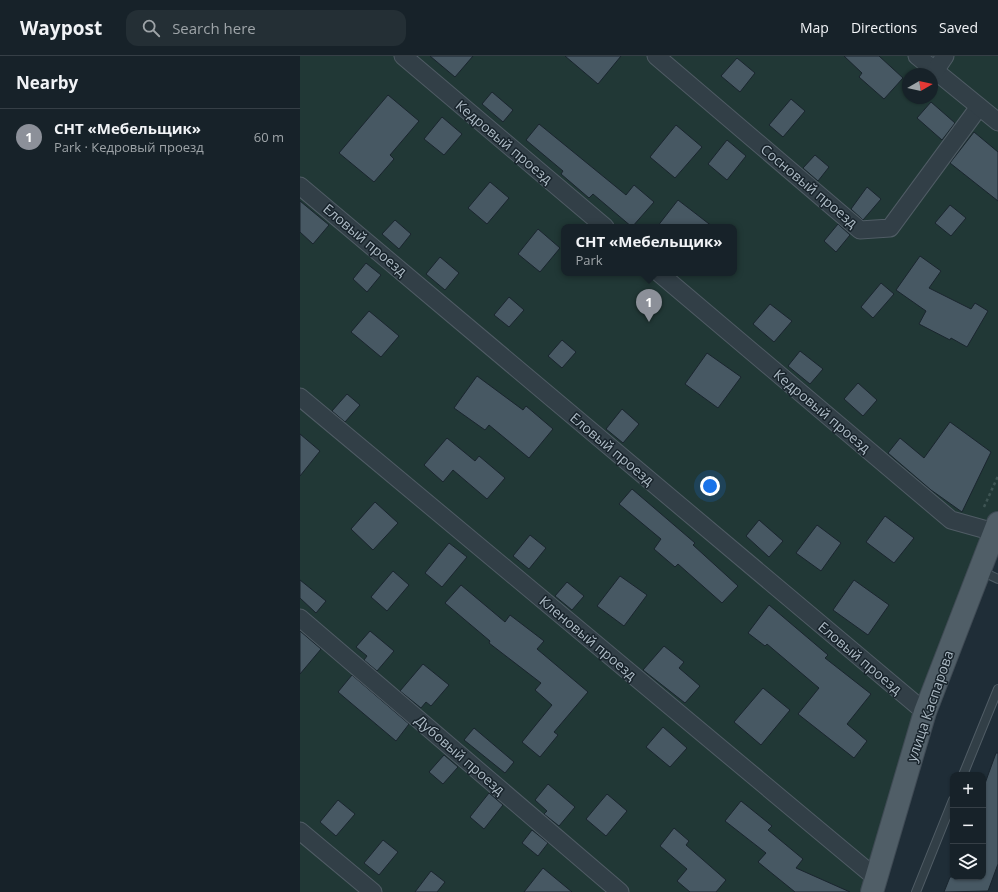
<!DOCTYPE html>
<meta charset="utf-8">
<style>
:root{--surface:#172229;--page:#242f35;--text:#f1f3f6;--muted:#9ea4a8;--line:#363f46;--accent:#8c9099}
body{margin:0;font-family:"Open Sans",sans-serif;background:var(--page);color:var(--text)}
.controls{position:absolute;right:12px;bottom:12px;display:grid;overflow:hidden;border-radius:8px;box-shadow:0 1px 3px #0004}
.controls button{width:36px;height:36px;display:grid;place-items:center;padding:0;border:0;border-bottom:1px solid var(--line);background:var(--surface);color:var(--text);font:20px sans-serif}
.compass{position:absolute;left:602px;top:12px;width:36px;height:36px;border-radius:50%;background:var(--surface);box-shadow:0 1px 3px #0004;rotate:81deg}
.you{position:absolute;left:410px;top:430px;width:14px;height:14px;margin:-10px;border:3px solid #fff;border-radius:50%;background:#1a73e8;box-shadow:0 0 0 6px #1a73e833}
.badge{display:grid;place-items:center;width:26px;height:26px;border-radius:50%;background:var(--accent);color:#fff;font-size:13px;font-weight:700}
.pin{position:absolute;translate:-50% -33px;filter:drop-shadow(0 1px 2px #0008)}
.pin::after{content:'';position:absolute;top:21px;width:14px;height:12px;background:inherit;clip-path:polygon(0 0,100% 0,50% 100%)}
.popup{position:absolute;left:261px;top:168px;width:176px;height:52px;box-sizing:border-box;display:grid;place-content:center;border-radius:8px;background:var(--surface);filter:drop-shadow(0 1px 3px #0005);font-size:13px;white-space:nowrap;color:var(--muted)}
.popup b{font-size:15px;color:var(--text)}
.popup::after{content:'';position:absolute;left:50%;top:100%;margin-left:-8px;border:8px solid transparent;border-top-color:var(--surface)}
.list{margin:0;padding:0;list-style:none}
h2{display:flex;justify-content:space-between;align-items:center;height:52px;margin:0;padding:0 16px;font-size:17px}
h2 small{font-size:13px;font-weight:400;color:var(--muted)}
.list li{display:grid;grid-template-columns:26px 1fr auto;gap:12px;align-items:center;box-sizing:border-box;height:56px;padding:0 16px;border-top:1px solid var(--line)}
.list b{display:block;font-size:15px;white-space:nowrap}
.list p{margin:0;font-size:13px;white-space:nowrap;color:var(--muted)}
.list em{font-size:13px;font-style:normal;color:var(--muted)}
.icon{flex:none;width:22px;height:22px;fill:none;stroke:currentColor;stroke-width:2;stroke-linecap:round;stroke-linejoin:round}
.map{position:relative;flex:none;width:698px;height:836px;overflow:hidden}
header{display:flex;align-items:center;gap:24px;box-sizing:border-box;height:56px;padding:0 20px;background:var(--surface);border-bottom:1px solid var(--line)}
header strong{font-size:19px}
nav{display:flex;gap:22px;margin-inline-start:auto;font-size:14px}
.search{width:280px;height:36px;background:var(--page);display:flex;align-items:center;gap:10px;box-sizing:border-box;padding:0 14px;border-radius:12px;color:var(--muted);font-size:15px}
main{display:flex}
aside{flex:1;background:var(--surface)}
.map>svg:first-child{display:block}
.green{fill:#213836;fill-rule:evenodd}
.building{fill:#475863;stroke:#1a252e}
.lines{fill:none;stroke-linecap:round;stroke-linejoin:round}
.lane-casing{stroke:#505c65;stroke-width:10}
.street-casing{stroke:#505c65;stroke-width:19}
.primary-casing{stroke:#3f4a54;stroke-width:24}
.path{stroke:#3e5453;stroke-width:2.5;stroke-dasharray:3 3;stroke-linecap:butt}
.lane{stroke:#323f47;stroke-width:8}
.street{stroke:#323f47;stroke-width:17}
.primary{stroke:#505e67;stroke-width:22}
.labels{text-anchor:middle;stroke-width:3;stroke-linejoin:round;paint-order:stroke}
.street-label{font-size:14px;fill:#acbac4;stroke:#18232b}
</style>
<header>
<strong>Waypost</strong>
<div class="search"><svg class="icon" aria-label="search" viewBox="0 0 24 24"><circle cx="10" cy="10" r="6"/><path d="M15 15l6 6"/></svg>Search here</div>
<nav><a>Map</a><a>Directions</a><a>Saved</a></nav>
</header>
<main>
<aside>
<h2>Nearby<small></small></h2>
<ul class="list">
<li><span class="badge">1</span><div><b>СНТ «Мебельщик»</b><p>Park · Кедровый проезд</p></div><em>60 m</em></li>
</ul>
</aside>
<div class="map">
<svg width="698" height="836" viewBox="0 0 698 836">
<rect width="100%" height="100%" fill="#1f2d37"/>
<!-- green -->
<path class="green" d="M0 0H698V467L572 836H0ZM608 18H632V42H608ZM264 171H434V217H264Z"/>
<!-- building -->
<g class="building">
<path d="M130 0H173L155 21Z"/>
<path d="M265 0H321L298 28Z"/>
<path d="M544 0H579L603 22 584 43 559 21 562 17Z"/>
<path d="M437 2 455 17 440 36 421 20Z"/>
<path d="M192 36 213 54 203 66 182 48Z"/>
<path d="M88 39 119 65 90 99 94 103 74 126 39 97Z"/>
<path d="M491 43 505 55 483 81 469 69Z"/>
<path d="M631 46 655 67 642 84 617 62Z"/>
<path d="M142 61 162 78 144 99 124 83Z"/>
<path d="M239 68 326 139 334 129 354 146 332 171 293 138 289 142 261 118 263 115 226 84Z"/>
<path d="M376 69 402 91 375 122 350 101Z"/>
<path d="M674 76 698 96V145L650 107Z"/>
<path d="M427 84 446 100 427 124 408 108Z"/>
<path d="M515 99 529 111 518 125 503 112Z"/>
<path d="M190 126 209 142 187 168 168 152Z"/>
<path d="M567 131 581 143 563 164 551 153Z"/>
<path d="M378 144 413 171H357Z"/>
<path d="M0 145 29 169 13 188 0 176Z"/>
<path d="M650 149 666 162 651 180 635 167Z"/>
<path d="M95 164 111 178 99 193 82 178Z"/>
<path d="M538 168 550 179 536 196 524 185Z"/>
<path d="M238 173 260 192 240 216 218 198Z"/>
<path d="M620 200 641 215 629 232 671 253 675 247 688 255 667 291 651 282 650 284 619 268 626 255 596 234Z"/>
<path d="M140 201 159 217 145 234 126 218Z"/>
<path d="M66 207 81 219 67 236 53 223Z"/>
<path d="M581 227 594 238 573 262 561 251Z"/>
<path d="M209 241 224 254 209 271 194 259Z"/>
<path d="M470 248 492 265 474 286 453 268Z"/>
<path d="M69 255 99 280 81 301 51 276Z"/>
<path d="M262 284 276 296 262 312 248 300Z"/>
<path d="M500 295 523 313 510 328 488 310Z"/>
<path d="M407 297 441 321 418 352 385 328Z"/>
<path d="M177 320 223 354 226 350 253 373 229 402 189 369 185 374 154 352Z"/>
<path d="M558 327 577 344 563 360 544 343Z"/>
<path d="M47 338 60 349 45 366 32 355Z"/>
<path d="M322 353 339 368 323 387 306 373Z"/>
<path d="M650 366 691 396 662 456 631 434 588 397 600 382 624 402Z"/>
<path d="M0 378 20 395 0 420Z"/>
<path d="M147 382 175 405 179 400 205 422 187 443 153 414 143 426 124 409Z"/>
<path d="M332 433 395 487 393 489 438 530 422 547 378 508 375 511 354 493 361 483 319 448Z"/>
<path d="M75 446 98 467 73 494 51 473Z"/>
<path d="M585 460 614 482 594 507 566 486Z"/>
<path d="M459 464 483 485 469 501 446 480Z"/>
<path d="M517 469 541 487 521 515 496 497Z"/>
<path d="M230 479 246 492 229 513 213 500Z"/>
<path d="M149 487 167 501 142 531 125 517Z"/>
<path d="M93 515 109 529 87 555 71 541Z"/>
<path d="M320 520 347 539 324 570 297 550Z"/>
<path d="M0 524 26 545 16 557 0 542Z"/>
<path d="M554 524 589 549 568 579 533 554Z"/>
<path d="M267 526 284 540 272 554 255 540Z"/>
<path d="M161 529 205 566 210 559 244 585 237 593 288 636 254 676 258 679 240 701 222 686 252 649 235 634 241 627 189 587 190 585 145 547Z"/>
<path d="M469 549 528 599 525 602 571 638 547 668 567 685 554 702 498 658 519 632 467 588 465 590 448 577Z"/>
<path d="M0 575 21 593 0 618Z"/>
<path d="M70 575 94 595 77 615 64 604 67 600 56 591Z"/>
<path d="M364 590 384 606 379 612 400 630 385 647 343 614Z"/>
<path d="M123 608 149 629 131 650 126 646 121 652 100 635Z"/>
<path d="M52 619 109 668 96 685 38 636Z"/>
<path d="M463 632 490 654 461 689 434 666Z"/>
<path d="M363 671 387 692 370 711 346 691Z"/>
<path d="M174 672 214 706 205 717 164 684Z"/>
<path d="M696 697H698V808L688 835 644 836 650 821H683V733Z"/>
<path d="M144 699 158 711 143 728 129 716Z"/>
<path d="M248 728 275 751 259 770 244 758 247 755 235 744Z"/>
<path d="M189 737 203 749 184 773 170 761Z"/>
<path d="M307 738 327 755 306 780 286 763Z"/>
<path d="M38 744 55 758 36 780 20 766Z"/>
<path d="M441 745 472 770 468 774 503 803 496 812 550 836H495L458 806 466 797 425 765Z"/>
<path d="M374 772 389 785 386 789 426 824 416 836H390L377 825 387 813 360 790Z"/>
<path d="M232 774 248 787 238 800 222 787Z"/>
<path d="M83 784 98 796 79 819 64 807Z"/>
<path d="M243 812 272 836H224Z"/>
<path d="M131 815 145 826 137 836H115Z"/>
</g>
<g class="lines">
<!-- lane casing -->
<g class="lane-casing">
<g id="lane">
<path d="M681 515 698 523"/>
<path d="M663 719 698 633"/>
<path d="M616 836 653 744"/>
</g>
</g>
<!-- street casing -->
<g class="street-casing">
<g id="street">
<path d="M103 0 305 171"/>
<path d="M356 0 560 174 590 172 679 51"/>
<path d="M617 0 698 66"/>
<path d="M635 15 645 0"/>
<path d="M0 130 625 656"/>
<path d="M359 217 651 464 694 476"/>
<path d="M0 341 576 822"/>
<path d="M0 562 320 836"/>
<path d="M0 775 73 836"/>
</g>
</g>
<!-- primary casing -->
<g class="primary-casing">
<path id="primary" d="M572 836 625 656 698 467"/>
</g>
<!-- path -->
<path class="path" d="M684 451 698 420"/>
<!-- lane -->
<use href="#lane" class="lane"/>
<!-- street -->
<use href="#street" class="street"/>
<!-- primary -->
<use href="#primary" class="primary"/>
</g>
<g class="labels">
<!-- street labels -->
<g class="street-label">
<text transform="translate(204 86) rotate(40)" y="5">Кедровый проезд</text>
<text transform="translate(509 130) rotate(40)" y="5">Сосновый проезд</text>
<text transform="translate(65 184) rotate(40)" y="5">Еловый проезд</text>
<text transform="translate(522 355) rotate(40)" y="5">Кедровый проезд</text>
<text transform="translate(312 393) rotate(40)" y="5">Еловый проезд</text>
<text transform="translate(288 582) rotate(40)" y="5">Кленовый проезд</text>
<text transform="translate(560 602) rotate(40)" y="5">Еловый проезд</text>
<text transform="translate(630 650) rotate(-71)" y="5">улица Каспарова</text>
<text transform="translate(160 699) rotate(41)" y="5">Дубовый проезд</text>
</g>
</g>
</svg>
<div class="controls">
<button>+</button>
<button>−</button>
<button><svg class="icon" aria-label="layers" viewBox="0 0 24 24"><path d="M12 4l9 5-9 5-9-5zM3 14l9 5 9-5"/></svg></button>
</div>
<svg class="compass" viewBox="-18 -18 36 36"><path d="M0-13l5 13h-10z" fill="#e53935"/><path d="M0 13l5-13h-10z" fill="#9ea4a8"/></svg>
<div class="you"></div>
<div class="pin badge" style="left:349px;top:266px">1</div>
<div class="popup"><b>СНТ «Мебельщик»</b>Park</div>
</div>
</main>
